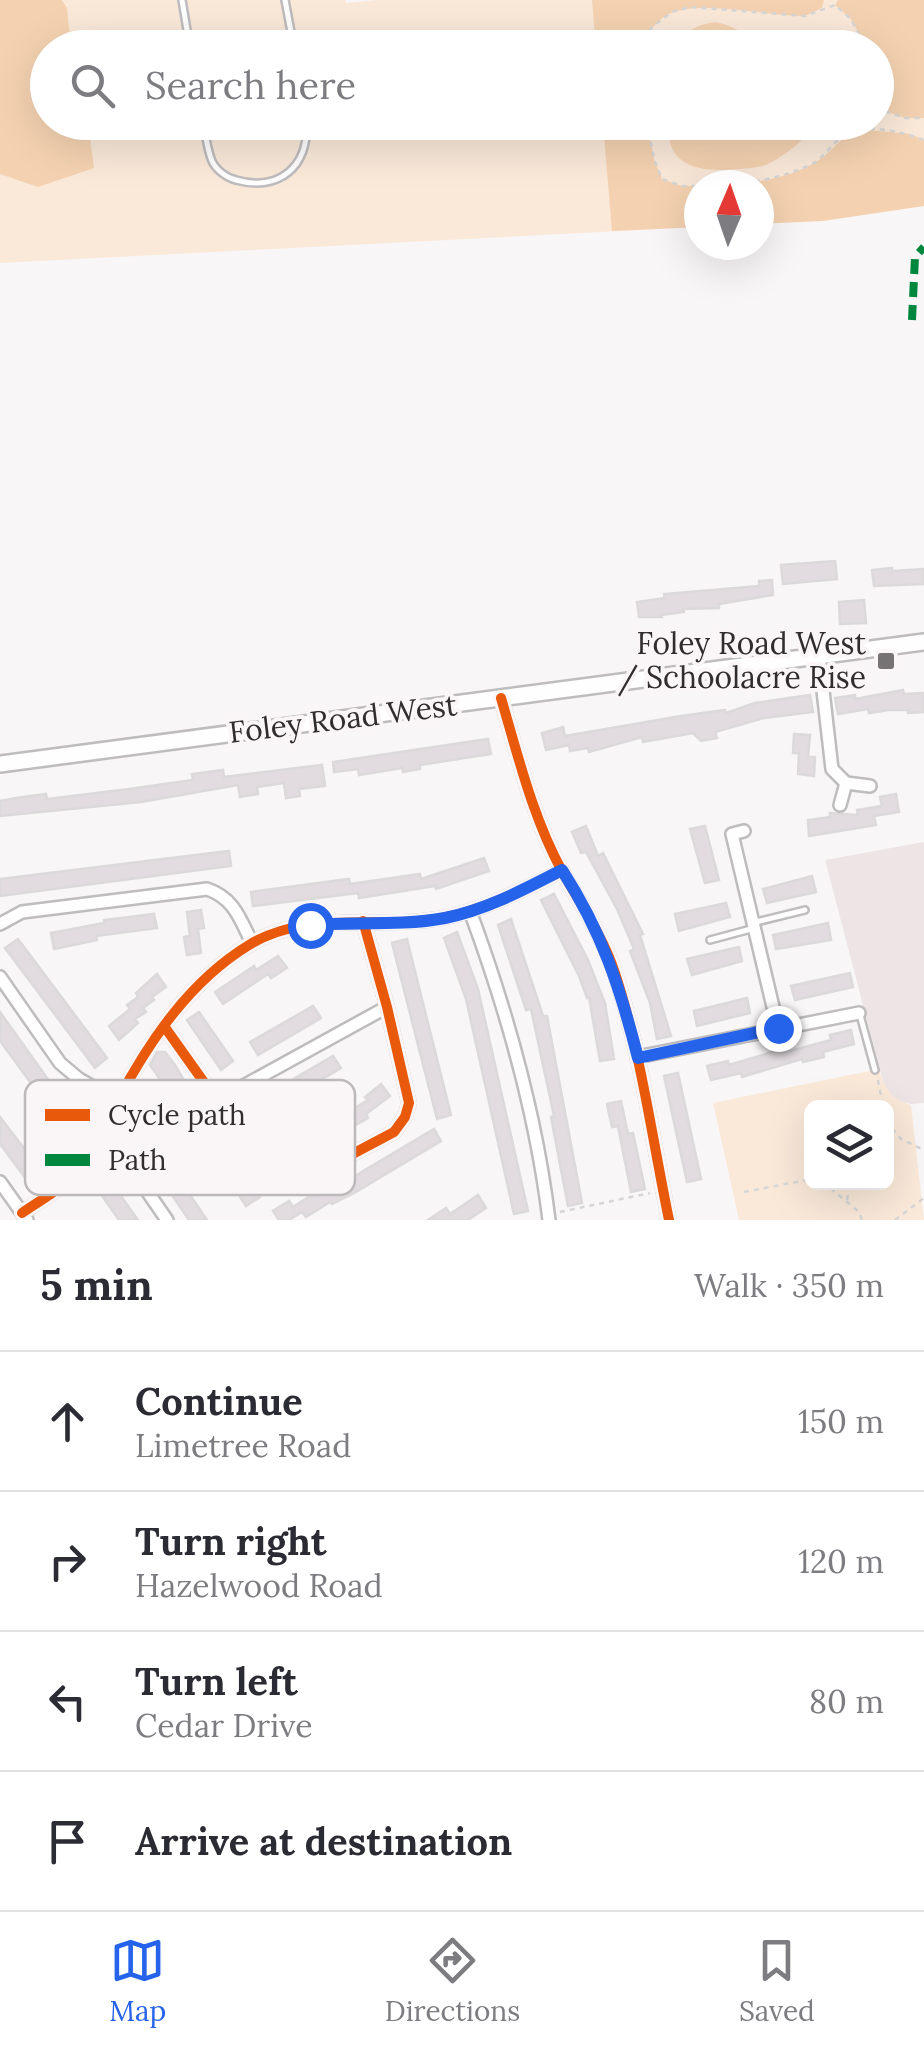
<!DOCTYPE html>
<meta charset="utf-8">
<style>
:root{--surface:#fff;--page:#f7f7f7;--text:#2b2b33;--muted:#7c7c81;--line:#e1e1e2;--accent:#2563eb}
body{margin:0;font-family:Lora,serif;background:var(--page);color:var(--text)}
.controls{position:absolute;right:30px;bottom:30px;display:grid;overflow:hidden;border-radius:15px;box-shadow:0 10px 40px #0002}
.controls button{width:90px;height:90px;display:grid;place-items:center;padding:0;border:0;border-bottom:2px solid var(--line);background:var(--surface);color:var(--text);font:50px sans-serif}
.compass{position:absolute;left:684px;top:170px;width:90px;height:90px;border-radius:50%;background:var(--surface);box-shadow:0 10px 40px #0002;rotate:2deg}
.stop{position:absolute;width:30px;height:30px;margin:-22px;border:8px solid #2563eb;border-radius:50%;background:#fff}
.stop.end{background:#2563eb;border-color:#fff;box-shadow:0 2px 10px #0008}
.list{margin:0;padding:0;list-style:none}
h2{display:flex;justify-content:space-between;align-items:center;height:130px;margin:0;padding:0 40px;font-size:42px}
h2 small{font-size:32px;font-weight:400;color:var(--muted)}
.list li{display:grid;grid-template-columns:65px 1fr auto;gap:30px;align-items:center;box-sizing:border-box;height:140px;padding:0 40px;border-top:2px solid var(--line)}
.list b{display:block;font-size:38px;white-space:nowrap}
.list p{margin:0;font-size:32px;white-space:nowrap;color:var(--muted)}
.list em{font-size:32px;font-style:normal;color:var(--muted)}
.icon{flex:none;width:55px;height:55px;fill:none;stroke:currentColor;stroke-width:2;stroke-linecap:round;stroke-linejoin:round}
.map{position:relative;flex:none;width:924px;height:1220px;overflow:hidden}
.search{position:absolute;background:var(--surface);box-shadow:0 10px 40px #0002;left:30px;right:30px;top:30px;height:110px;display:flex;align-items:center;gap:25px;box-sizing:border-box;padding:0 35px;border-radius:55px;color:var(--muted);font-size:38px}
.sheet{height:690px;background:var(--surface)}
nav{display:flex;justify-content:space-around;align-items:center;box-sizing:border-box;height:140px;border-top:2px solid var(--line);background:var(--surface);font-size:28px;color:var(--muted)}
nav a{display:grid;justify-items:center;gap:5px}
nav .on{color:var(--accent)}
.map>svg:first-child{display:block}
.built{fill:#ede4e5}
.green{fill:#fae9d9;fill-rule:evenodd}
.forest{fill:#f4d2b1}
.building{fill:#e2dbdf;stroke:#dcd9da;stroke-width:2.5}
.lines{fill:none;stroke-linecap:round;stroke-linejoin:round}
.service-casing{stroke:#bebcbd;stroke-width:10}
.minor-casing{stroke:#bebcbd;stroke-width:16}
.secondary-casing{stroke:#bebcbd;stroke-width:20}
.path{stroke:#d7d6d6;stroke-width:2.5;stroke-dasharray:5 5;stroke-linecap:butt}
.service{stroke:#fefefe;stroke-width:5}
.minor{stroke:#fefefe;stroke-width:11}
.secondary{stroke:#fefefe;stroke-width:15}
.quiet{stroke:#00873e;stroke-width:8;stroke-dasharray:15 8;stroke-linecap:butt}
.cycleway-casing{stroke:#faf5f6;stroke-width:16}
.cycleway{stroke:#e8590c;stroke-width:10}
.route{stroke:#2563eb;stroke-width:12}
.poi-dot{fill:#767374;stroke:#faf5f6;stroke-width:4}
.labels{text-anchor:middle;stroke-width:8;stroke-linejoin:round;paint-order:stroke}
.poi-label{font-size:30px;fill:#2f2d2d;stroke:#faf5f6;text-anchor:end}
.street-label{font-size:30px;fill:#2f2d2d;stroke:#faf5f6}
.key{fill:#faf5f6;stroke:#bdb9ba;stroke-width:2.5}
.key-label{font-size:28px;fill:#2f2d2d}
</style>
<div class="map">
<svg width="924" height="1220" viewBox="0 0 924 1220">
<rect width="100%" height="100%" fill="#f9f6f7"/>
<!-- built -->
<path class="built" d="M924 842V1103L911 1104 895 1100 884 1085 825 860Z"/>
<!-- green -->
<g class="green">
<path d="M0 0H345L346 3 377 0H924V206L759 224V185H699V227L0 263ZM48 48H876V122H48Z"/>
<path d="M879 1069C885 1089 891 1099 911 1105L924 1220H739L713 1103ZM812 1108H886V1182H812Z"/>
</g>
<!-- forest -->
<g class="forest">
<path d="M0 0H62L67 8 71 47 48 48V122L88 123 94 168 38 187 0 174Z"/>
<path d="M592 0H824L822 8 805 16C769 16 702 0 671 13 655 20 648 34 639 47L596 48Z"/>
<path d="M838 0H924V118H905L877 108 876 48 866 47 851 19 835 5Z"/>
<path d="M716 22C734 27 745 31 755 47H672C682 32 698 24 716 22Z"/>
<path d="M603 123H647L654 159 662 179 682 186H699V227L612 231Z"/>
<path d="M668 123 812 122V129C802 142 784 156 770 163 760 168 749 168 739 169 703 172 666 170 668 123Z"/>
<path d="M868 130 910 134 924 140V206L823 221 759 224V185H725C754 183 790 178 816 162 841 146 835 136 868 130Z"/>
</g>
<!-- building -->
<g class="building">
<path d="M835 561 837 579 783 584 781 565Z"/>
<path d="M892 568V571L924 569V584L874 586 872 570Z"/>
<path d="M772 580 773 595 719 604V608L683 609 684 612 661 615 662 617H639L637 602 665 598 664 594 759 586V581Z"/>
<path d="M864 600 866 623 840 624 839 602Z"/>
<path d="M903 690 904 694 924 693V712L908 713V710H889L869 713 868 709 838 714 835 698 855 695V699Z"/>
<path d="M810 695 813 712 764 718 715 732 717 738 701 741 693 733 643 742 642 737 589 752 588 748 570 751 569 745 546 750 542 733 563 727 565 736 681 716 725 710 726 713 755 703Z"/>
<path d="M794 734 810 735 808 757H815L814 776 798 774 799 753H793Z"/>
<path d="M488 739 491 754 420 765V769L403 772 402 768 359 775 358 769 334 772 333 762Z"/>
<path d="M322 765 325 786 299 789 300 796 286 798 284 783 257 787 258 794 240 797 238 785 141 802 0 816V801L16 798 46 794 47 799 129 789 193 780 192 774 223 770 224 777Z"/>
<path d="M896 794 899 812 874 816 876 825 809 836 808 820 830 817V813L858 815 857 810 882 806 880 797Z"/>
<path d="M586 826 598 856 603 853 643 934 640 935 671 1036 657 1039 650 1003 630 951 634 949 617 909 586 852 581 853 572 832Z"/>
<path d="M705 826 719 880 705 883 690 829Z"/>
<path d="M229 851 231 866 0 896V879Z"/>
<path d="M484 858 489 871 436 889 435 886 359 898 358 893 253 906 251 892 349 879 350 884 420 874 421 879Z"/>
<path d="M812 876 816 892 767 903 763 889Z"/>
<path d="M554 894 588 960 605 1003 614 1059 600 1061 589 997 587 998 579 976 541 900Z"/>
<path d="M726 903 730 917 679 931 675 914Z"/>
<path d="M201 910 204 928 198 929 201 953 187 955 184 937 190 936 187 912Z"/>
<path d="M154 914 157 928 96 936 97 940 54 949 51 933 104 923V920Z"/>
<path d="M511 919 543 1016H547L582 1203 568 1206 551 1117 554 1116 531 1009 526 1010 498 925Z"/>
<path d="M828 923 831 940 776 949 773 935Z"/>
<path d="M457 932 478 989 528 1211 514 1214 466 999 444 938Z"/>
<path d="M18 939 107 1058 95 1068 5 948Z"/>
<path d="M407 939 451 1115 437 1119 392 943Z"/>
<path d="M739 947 742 961 692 975 687 959Z"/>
<path d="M278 956 287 968 271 978 268 974 223 1004 215 992 254 966 256 970Z"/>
<path d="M850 973 853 987 795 1000 791 986Z"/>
<path d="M157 974 166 987 152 997 154 1000 143 1008 146 1012 135 1019 138 1023 119 1040 109 1026 130 1009 127 1005 138 997 136 993Z"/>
<path d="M747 998 750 1013 697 1026 694 1011Z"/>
<path d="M313 1006 321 1018 258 1055 250 1042Z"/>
<path d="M0 1012 72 1113 76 1110 82 1118 83 1123 68 1134 0 1041Z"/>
<path d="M199 1012 233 1061 221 1070 187 1020Z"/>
<path d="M851 1030 854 1044 823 1052 824 1057 803 1062 802 1059 742 1077 741 1073 711 1080 707 1066 728 1061 729 1065 789 1047 790 1051 831 1040 830 1035Z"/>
<path d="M157 1052H165L175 1065 202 1110 198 1112 246 1184 250 1181 260 1197 246 1206 231 1183 228 1185 212 1164 187 1126 191 1123 150 1065Z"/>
<path d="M333 1056 341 1068 256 1118 247 1106Z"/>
<path d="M678 1073 701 1179 687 1182 664 1076Z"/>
<path d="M381 1084 390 1096 366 1114 368 1118 309 1152 300 1140 368 1100 365 1097Z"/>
<path d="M621 1101 628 1134 633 1133 645 1189 631 1192 618 1126 612 1127 607 1104Z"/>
<path d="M134 1110 152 1139 207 1220H189L120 1119Z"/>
<path d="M0 1117 43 1173 29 1183 0 1144Z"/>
<path d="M434 1129 441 1141 356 1192 332 1204 330 1202 306 1217 302 1212 289 1220H279L273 1211 289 1201 293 1207 316 1192 318 1196 343 1183Z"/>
<path d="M106 1175 128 1206 138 1220H119L93 1183Z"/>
<path d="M478 1195 486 1208 468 1220H428L446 1208 450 1214Z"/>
</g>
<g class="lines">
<!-- service casing -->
<g class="service-casing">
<g id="service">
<path d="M182 0 190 48"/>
<path d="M285 0 294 48"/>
<path d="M203 122C206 135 207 150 212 161 216 170 227 178 236 180 278 192 310 167 306 122"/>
<path d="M756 922 805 910"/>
<path d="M710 940 751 929"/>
<path d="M860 1015 875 1070"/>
</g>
</g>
<!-- minor casing -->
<g class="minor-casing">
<g id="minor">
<path d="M819 656 832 769 846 783 870 786"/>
<path d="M501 698C518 756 533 818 562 871 581 905 603 936 615 973 641 1053 652 1138 669 1220"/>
<path d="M840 805 846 783"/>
<path d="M744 831 732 834 778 1028"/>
<path d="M470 911C507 1011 536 1114 549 1220"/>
<path d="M0 924 22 912 207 889C234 898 240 919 252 943"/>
<path d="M0 977 60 1063 79 1079 117 1101"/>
<path d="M164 1026 270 1175 289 1180 311 1176 394 1132 405 1117 409 1103 387 1007 363 921"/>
<path d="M637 1057 859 1013"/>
<path d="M218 1100 387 1007"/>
<path d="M99 1140 118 1149 167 1220"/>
<path d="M0 1182 27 1220"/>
<path d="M22 1213C42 1199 67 1186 82 1166 97 1146 106 1122 118 1100 150 1040 190 981 249 945 307 909 379 930 442 918 484 910 524 889 562 871"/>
</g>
</g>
<!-- secondary casing -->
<g class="secondary-casing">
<path id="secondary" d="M0 764 924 642"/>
</g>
<!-- path -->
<g class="path">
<path d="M639 48 652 27 672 12 690 7 805 16 835 5 851 19 866 48"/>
<path d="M876 108 905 118H924"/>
<path d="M647 122 654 159 662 179 682 186H699"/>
<path d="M725 185C754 183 783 177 810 165 825 158 833 141 846 134 866 123 904 132 924 140"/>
<path d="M878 1080 883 1108"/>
<path d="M886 1121 901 1139 924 1150"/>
<path d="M823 1182 859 1212 862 1220"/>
<path d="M744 1192 812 1179"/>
<path d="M847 1200 850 1182"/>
<path d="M560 1212 650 1193"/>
<path d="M895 1220 924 1198"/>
</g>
<!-- service -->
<use href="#service" class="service"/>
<!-- minor -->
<use href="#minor" class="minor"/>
<!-- secondary -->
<use href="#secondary" class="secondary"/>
<!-- quiet -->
<path class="quiet" d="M912 320 915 257 924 247"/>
<!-- cycleway casing -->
<g class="cycleway-casing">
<g id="cycleway">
<path d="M501 698C518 756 533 818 562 871 581 905 603 936 615 973 641 1053 652 1138 669 1220"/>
<path d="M164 1026 270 1175 289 1180 311 1176 394 1132 405 1117 409 1103 387 1007 363 921"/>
<path d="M22 1213C42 1199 67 1186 82 1166 97 1146 106 1122 118 1100 150 1040 190 981 249 945 307 909 379 930 442 918 484 910 524 889 562 871"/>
</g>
</g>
<!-- cycleway -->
<use href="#cycleway" class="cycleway"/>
</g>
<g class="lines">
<!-- route -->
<path class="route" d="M310 925C354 922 403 926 445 918 486 910 525 889 562 870 602 932 620 987 638 1058L778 1028"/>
</g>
<!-- markers -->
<rect class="poi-dot" x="876" y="651" width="20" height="20" rx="5"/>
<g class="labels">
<!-- poi labels -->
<g class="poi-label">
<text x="866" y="654">Foley Road West<tspan x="866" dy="34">/ Schoolacre Rise</tspan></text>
</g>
<!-- street labels -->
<g class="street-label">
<text transform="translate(343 719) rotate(-7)" y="10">Foley Road West</text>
</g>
</g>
<!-- legend -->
<rect x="25" y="1080" width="330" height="115" rx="15" class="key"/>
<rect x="45" y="1109" width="45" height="12" fill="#e8590c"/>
<rect x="45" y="1154" width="45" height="12" fill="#00873e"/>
<g class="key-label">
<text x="108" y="1125">Cycle path</text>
<text x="108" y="1170">Path</text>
</g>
</svg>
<div class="controls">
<button><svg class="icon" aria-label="layers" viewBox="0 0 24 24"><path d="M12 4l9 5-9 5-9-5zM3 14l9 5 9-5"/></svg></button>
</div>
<svg class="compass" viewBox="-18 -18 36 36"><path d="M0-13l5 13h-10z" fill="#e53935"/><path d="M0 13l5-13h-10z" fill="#7c7c81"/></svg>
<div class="stop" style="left:310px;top:925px"></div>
<div class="stop end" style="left:778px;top:1028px"></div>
<div class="search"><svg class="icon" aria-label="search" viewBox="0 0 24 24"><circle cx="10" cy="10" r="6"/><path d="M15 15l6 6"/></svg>Search here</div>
</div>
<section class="sheet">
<h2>5 min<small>Walk · 350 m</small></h2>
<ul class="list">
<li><svg class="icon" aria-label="ahead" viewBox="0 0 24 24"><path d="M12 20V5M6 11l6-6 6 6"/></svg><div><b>Continue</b><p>Limetree Road</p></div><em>150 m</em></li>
<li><svg class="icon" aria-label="right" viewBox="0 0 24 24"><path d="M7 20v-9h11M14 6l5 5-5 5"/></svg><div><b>Turn right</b><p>Hazelwood Road</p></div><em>120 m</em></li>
<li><svg class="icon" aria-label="left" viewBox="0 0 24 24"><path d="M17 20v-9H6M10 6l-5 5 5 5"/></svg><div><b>Turn left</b><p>Cedar Drive</p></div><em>80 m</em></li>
<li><svg class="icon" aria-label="arrive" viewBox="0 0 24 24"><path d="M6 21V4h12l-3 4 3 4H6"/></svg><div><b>Arrive at destination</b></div></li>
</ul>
</section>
<nav>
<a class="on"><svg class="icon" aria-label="map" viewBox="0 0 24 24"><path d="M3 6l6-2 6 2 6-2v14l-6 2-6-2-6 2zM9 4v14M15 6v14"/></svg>Map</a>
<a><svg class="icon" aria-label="directions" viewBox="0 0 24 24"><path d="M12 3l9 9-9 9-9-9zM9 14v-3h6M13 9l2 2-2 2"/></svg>Directions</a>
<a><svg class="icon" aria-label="saved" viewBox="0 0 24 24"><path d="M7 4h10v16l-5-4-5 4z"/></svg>Saved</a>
</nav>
